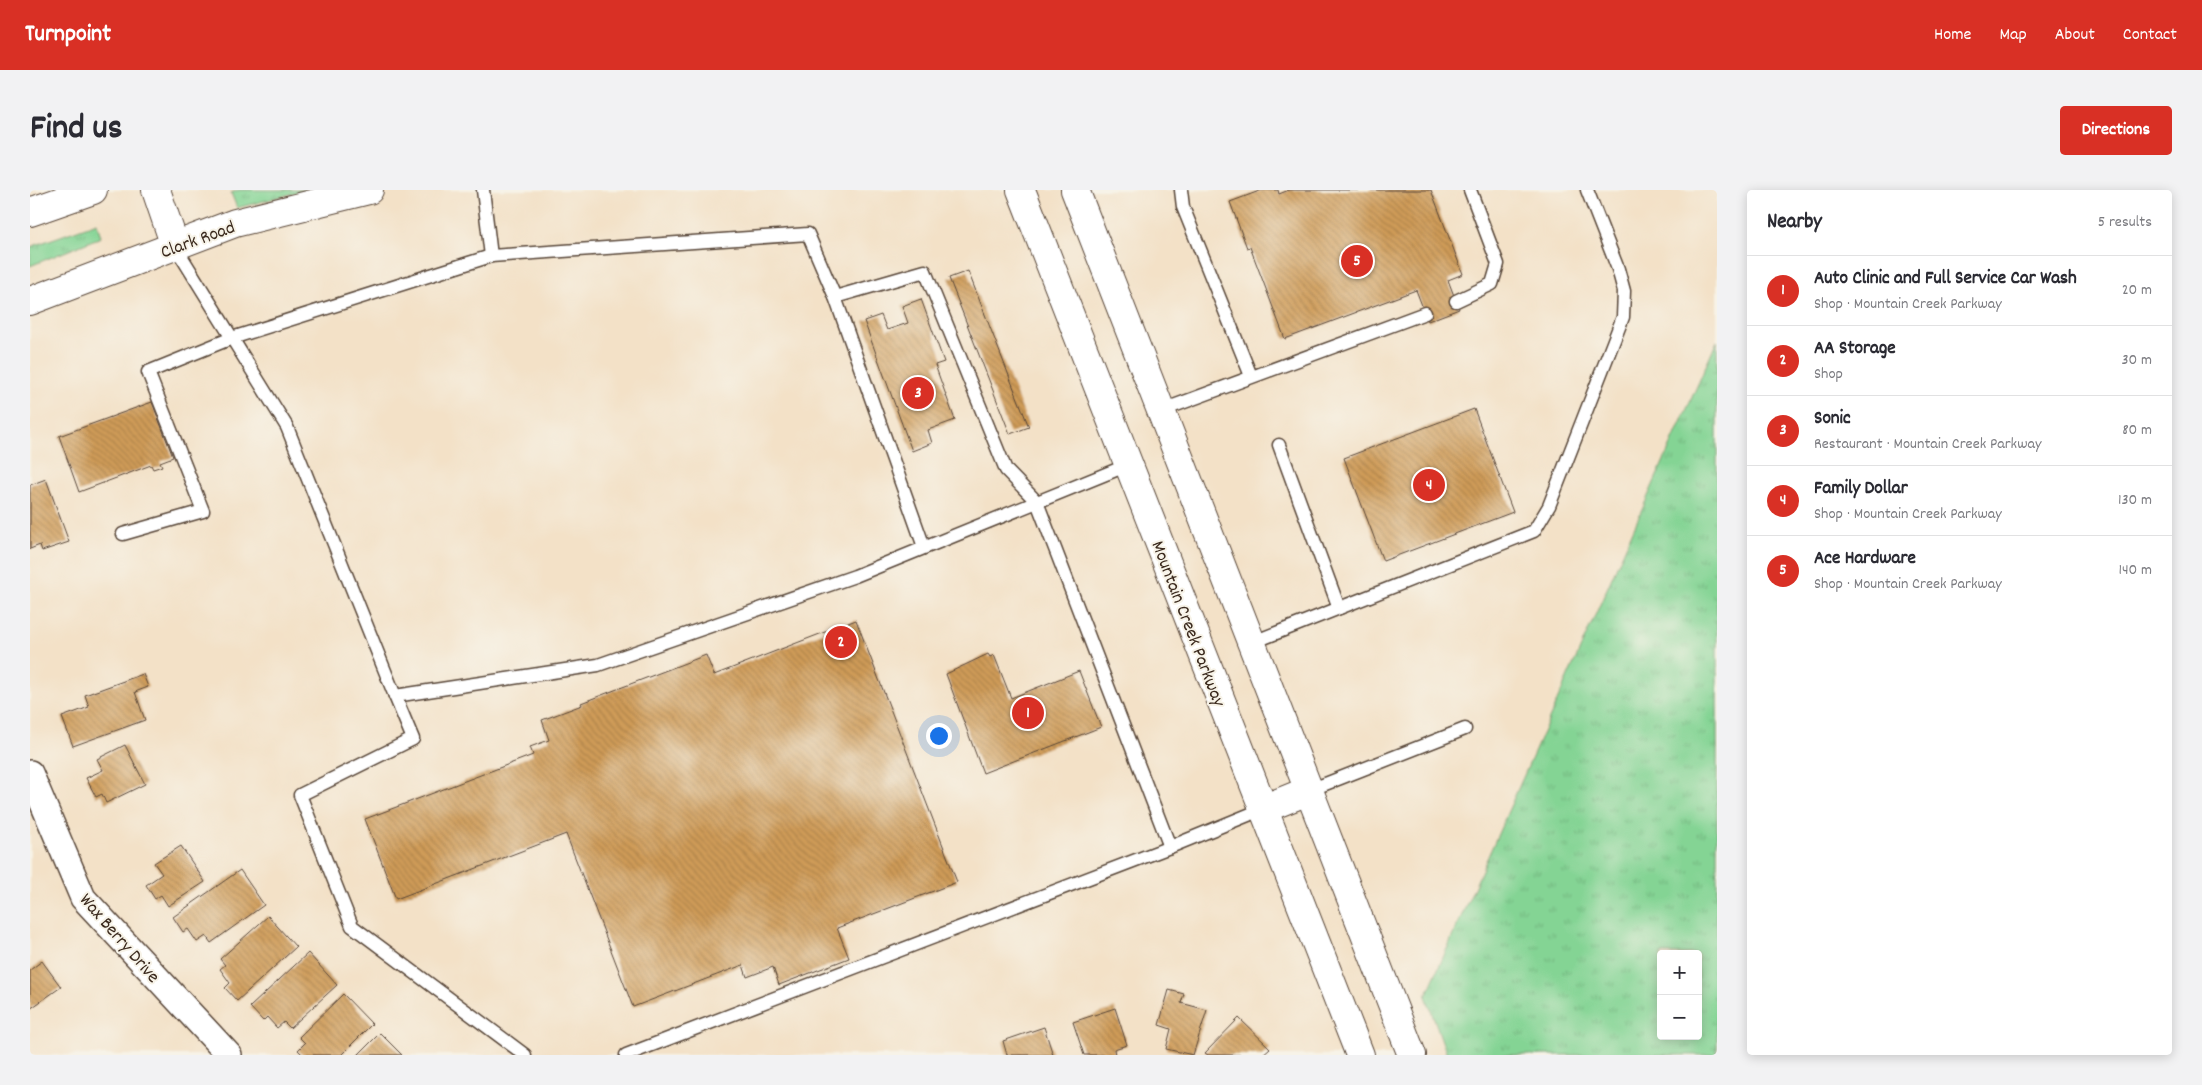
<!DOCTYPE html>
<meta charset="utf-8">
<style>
:root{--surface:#fff;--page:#f2f2f3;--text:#2b2b33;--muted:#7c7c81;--line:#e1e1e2;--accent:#d93025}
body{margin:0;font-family:Dekko,sans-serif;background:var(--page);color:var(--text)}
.controls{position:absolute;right:15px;bottom:15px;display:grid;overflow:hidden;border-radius:5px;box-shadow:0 2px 12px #0003}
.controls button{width:45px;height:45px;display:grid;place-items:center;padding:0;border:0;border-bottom:1px solid var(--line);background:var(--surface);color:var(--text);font:25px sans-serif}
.you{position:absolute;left:908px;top:545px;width:18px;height:18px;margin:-12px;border:4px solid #fff;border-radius:50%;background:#1a73e8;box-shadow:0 0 0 8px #1a73e833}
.badge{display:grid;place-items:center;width:32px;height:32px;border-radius:50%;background:var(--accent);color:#fff;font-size:16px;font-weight:700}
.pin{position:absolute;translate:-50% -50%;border:2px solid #fff;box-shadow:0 1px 5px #0006}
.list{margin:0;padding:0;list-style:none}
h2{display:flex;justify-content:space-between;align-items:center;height:65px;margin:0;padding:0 20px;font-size:21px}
h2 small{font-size:16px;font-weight:400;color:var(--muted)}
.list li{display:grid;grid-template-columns:32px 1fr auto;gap:15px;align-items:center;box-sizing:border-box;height:70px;padding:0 20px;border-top:1px solid var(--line)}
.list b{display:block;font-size:19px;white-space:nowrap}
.list p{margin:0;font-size:16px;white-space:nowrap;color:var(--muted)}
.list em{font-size:16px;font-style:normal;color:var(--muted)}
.map{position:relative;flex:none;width:1687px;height:865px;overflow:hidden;border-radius:5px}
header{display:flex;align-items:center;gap:30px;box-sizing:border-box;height:70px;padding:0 25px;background:var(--accent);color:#fff}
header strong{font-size:24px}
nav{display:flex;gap:28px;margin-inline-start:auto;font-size:18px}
.intro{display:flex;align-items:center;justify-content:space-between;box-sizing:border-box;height:120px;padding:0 30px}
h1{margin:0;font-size:35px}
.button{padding:12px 22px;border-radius:5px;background:var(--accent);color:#fff;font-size:18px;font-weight:700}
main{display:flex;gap:30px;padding:0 30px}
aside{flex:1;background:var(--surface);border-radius:5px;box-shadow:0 2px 12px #0003}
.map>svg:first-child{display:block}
.grass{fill:url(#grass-tufts);stroke:#607f59;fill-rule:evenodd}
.building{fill:url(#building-back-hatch)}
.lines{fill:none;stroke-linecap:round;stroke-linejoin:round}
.lane-casing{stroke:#574537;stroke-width:15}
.street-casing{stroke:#574537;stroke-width:28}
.secondary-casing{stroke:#574537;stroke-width:30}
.lane{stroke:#fff;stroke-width:12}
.street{stroke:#fff;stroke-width:25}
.secondary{stroke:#fff;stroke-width:28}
.labels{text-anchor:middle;stroke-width:4;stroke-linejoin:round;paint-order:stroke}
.street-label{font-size:19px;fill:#3b2a1e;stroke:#f7f3e8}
</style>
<header>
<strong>Turnpoint</strong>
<nav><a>Home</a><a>Map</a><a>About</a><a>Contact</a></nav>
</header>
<div class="intro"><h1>Find us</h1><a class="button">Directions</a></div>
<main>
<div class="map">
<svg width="1687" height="865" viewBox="0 0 1687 865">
<defs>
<pattern id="grass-tufts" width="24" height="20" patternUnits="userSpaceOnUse" patternTransform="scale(1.25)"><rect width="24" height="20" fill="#84d494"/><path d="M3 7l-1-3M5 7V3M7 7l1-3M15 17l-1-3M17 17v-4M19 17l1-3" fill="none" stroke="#73b67f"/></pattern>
<pattern id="building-back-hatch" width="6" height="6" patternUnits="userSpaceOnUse" patternTransform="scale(1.25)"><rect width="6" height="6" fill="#cf9b58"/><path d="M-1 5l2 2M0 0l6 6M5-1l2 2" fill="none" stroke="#a97f48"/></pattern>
</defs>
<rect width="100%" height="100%" fill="#f7f3e8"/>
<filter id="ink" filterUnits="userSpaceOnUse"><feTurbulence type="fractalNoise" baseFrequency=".02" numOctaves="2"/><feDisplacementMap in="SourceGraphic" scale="10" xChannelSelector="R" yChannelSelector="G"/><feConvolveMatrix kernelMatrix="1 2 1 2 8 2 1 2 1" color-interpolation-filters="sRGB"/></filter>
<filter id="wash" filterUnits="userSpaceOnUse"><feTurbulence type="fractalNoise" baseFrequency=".0096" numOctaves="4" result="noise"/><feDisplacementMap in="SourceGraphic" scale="20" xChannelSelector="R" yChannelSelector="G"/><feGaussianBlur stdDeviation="1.12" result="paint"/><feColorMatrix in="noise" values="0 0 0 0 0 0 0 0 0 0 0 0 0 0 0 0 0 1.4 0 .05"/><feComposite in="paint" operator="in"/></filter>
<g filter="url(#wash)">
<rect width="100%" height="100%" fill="#f3e1c7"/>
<!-- grass -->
<g class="grass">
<path d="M209 0H276L207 18 201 3Z"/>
<path d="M67 33 71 47 0 76V57Z"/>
<path d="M1687 151V865H1417L1396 806ZM1631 764H1668V846H1631Z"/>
</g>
<g id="blocks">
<!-- building -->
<g class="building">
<path d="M1232 0H1248L1249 4 1259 0H1401L1433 84 1418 90 1429 119 1398 131 1386 100 1255 149 1220 57 1217 58 1200 12Z"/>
<path d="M938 81 999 237 980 244 919 88Z"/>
<path d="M891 109 914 172 905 175 925 230 898 240 902 253 882 261 834 131 851 125 857 140 878 133 872 116Z"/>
<path d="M122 212 143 267 130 272 132 276 123 279 121 275 49 302 29 246Z"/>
<path d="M1444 219 1483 322 1353 371 1314 268Z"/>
<path d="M16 289 39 352 12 361 10 355 0 359V295Z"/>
<path d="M826 430 927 692 807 738 819 768 749 795 743 777 717 787 713 775 603 817 536 644 366 709 335 629 503 565 500 557 519 550 512 530 552 515 551 513 676 465 684 485Z"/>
<path d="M958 464 960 467 964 465 981 508 1049 481 1071 537 953 583 916 484Z"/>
<path d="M113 484 118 497 105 502 115 530 43 556 32 527 59 517 55 505Z"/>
<path d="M95 555 115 594 76 613 72 604 66 607 56 588 73 580 67 569Z"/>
<path d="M151 656 175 692 138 716 131 705 125 709 116 695 132 684 124 673Z"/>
<path d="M210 680 234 715 181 753 176 746 167 752 158 739 153 742 143 727Z"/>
<path d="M238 726 266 757 207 811 195 798 200 793 190 779 195 775 190 769Z"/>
<path d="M278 763 307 795 260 838 254 832 247 838 237 827 233 831 220 817Z"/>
<path d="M12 771 31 797 0 819V780Z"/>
<path d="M1139 800 1154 804 1151 813 1177 820 1163 865 1136 859 1141 839 1129 835Z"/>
<path d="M313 804 342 834 311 865H273L268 860 275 853 269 847Z"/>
<path d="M1085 818 1097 855 1084 859 1085 865H1054L1043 832Z"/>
<path d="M1209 828 1240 858 1232 865H1178L1175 863Z"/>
<path d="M1014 837 1023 865H977L973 851Z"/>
<path d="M350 843 372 865H328Z"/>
</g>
</g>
</g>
<g filter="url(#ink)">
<use href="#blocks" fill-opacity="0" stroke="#574537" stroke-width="1"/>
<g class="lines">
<!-- lane casing -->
<g class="lane-casing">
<g id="lane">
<path d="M453 0 461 66 778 44 805 107"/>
<path d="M1151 0 1153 17 1221 186"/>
<path d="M145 56 257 237 365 506 568 475 825 386 1098 275"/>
<path d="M1426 111 1462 94 1468 74 1440 0"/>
<path d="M1130 221 1395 123"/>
<path d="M1249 255 1309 418"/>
<path d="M93 344 173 321 118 182 202 148 461 66"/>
<path d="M1221 453 1504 341 1519 316 1593 127 1594 101 1588 79 1557 0"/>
<path d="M365 506 383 549 270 605 322 736 495 865"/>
<path d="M1280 600 1435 539"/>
<path d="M1140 657 1233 619"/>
<path d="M596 865 1140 657 1007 312 976 280 895 81 805 107 894 357"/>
</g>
</g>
<!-- street casing -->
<g class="street-casing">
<path id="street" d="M0 583 53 708 199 865"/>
</g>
<!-- secondary casing -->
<g class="secondary-casing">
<g id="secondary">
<path d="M126 0 145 56"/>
<path d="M991 0 1330 865"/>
<path d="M1045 0 1382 865"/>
<path d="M0 22 63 0"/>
<path d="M0 111 205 33 339 0"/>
<path d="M1233 619 1280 600"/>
</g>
</g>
<!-- lane -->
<use href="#lane" class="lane"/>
<!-- street -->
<use href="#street" class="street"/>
<!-- secondary -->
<use href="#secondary" class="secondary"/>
</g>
</g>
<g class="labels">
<!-- street labels -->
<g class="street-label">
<text transform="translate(167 48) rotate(-20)" y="7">Clark Road</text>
<text transform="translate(1160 433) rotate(69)" y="7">Mountain Creek Parkway</text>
<text transform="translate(91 747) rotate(49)" y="7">Wax Berry Drive</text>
</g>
</g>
</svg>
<div class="controls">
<button>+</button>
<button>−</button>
</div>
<div class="you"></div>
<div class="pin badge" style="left:998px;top:523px">1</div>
<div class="pin badge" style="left:811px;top:452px">2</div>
<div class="pin badge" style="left:888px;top:203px">3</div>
<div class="pin badge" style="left:1399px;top:295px">4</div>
<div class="pin badge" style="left:1327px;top:71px">5</div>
</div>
<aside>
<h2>Nearby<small>5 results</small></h2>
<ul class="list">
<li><span class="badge">1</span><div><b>Auto Clinic and Full Service Car Wash</b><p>Shop · Mountain Creek Parkway</p></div><em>20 m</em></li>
<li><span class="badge">2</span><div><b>AA Storage</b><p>Shop</p></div><em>30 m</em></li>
<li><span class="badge">3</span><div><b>Sonic</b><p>Restaurant · Mountain Creek Parkway</p></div><em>80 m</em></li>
<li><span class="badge">4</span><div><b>Family Dollar</b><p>Shop · Mountain Creek Parkway</p></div><em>130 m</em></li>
<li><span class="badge">5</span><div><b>Ace Hardware</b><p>Shop · Mountain Creek Parkway</p></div><em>140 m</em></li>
</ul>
</aside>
</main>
